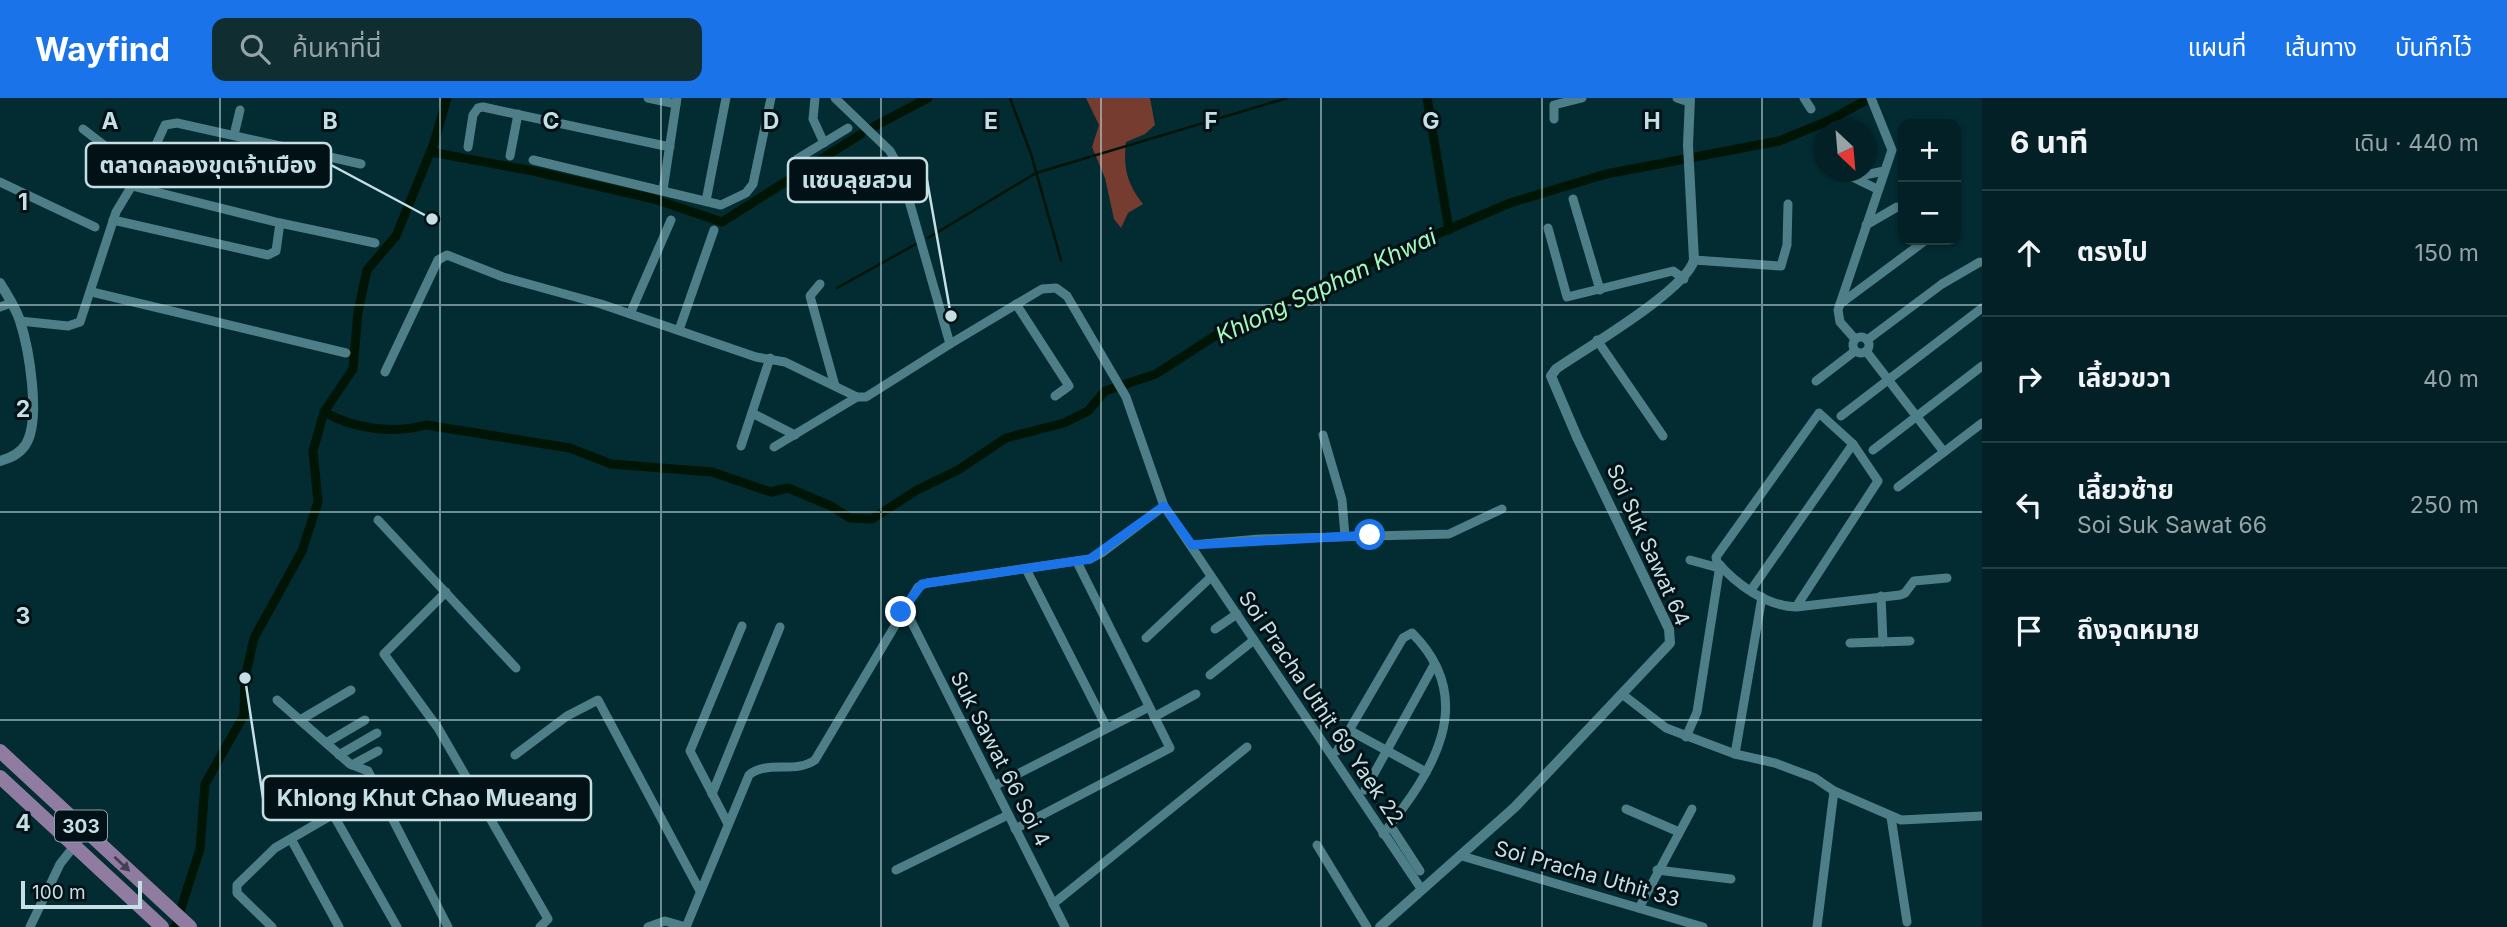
<!DOCTYPE html>
<html lang="th">
<meta charset="utf-8">
<style>
:root{--surface:#022026;--page:#102d32;--text:#f1f3f6;--muted:#96a3a7;--line:#233e43;--accent:#1a73e8}
body{margin:0;font-family:Inter,"Noto Sans Thai",sans-serif;background:var(--page);color:var(--text)}
.controls{position:absolute;right:21px;top:21px;display:grid;overflow:hidden;border-radius:14px;box-shadow:0 2px 5px #0004}
.controls button{width:63px;height:63px;display:grid;place-items:center;padding:0;border:0;border-bottom:2px solid var(--line);background:var(--surface);color:var(--text);font:35px sans-serif}
.compass{position:absolute;left:1814px;top:21px;width:63px;height:63px;border-radius:50%;background:var(--surface);box-shadow:0 2px 5px #0004;rotate:154deg}
.scale{position:absolute;left:21px;bottom:18px;width:121px;box-sizing:border-box;padding-left:7px;border:4px solid #c6dfe4;border-top:0;font-size:19px;line-height:24px;white-space:nowrap;color:#c6dfe4;-webkit-text-stroke:5px #011115;paint-order:stroke}
.stop{position:absolute;width:21px;height:21px;margin:-16px;border:5px solid #1a73e8;border-radius:50%;background:#fff}
.stop.end{background:#1a73e8;border-color:#fff;box-shadow:0 2px 7px #0008}
.list{margin:0;padding:0;list-style:none}
h2{display:flex;justify-content:space-between;align-items:center;height:91px;margin:0;padding:0 28px;font-size:30px}
h2 small{font-size:23px;font-weight:400;color:var(--muted)}
.list li{display:grid;grid-template-columns:46px 1fr auto;gap:21px;align-items:center;box-sizing:border-box;height:126px;padding:0 28px;border-top:2px solid var(--line)}
.list b{display:block;font-size:26px;white-space:nowrap}
.list p{margin:0;font-size:23px;white-space:nowrap;color:var(--muted)}
.list em{font-size:23px;font-style:normal;color:var(--muted)}
.icon{flex:none;width:38px;height:38px;fill:none;stroke:currentColor;stroke-width:2;stroke-linecap:round;stroke-linejoin:round}
.map{position:relative;flex:none;width:1982px;height:829px;overflow:hidden}
header{display:flex;align-items:center;gap:42px;box-sizing:border-box;height:98px;padding:0 35px;background:var(--accent);color:#fff}
header strong{font-size:33px}
nav{display:flex;gap:38px;margin-inline-start:auto;font-size:24px}
.search{width:490px;height:63px;background:var(--page);display:flex;align-items:center;gap:18px;box-sizing:border-box;padding:0 24px;border-radius:14px;color:var(--muted);font-size:26px}
main{display:flex}
aside{flex:1;background:var(--surface)}
.map>svg:first-child{display:block}
.forest{fill:#773c30}
.lines{fill:none;stroke-linecap:round;stroke-linejoin:round}
.stream{stroke:#001505;stroke-width:2.5}
.canal{stroke:#001505;stroke-width:9}
.minor{stroke:#4e7e88;stroke-width:9}
.tertiary{stroke:#4e7e88;stroke-width:10}
.primary{stroke:#917ca1;stroke-width:14}
.oneway{fill:#424154}
.route{stroke:#1a73e8;stroke-width:9}
.grid{fill:none;stroke:#c6dfe4;stroke-width:2;stroke-opacity:0.55}
.labels{text-anchor:middle;stroke-width:6;stroke-linejoin:round;paint-order:stroke}
.shield{fill:#011115;stroke:#8ba1a6;stroke-width:2}
.shield-label{font-size:19px;font-weight:bold;fill:#c6dfe4}
.street-label{font-size:21px;fill:#c6dfe4;stroke:#011115}
.water-label{font-size:23px;font-style:italic;fill:#a4f8bd;stroke:#011115}
.grid-label{font-size:23px;text-anchor:middle;font-weight:bold;fill:#c6dfe4;stroke:#011115;stroke-width:6;stroke-linejoin:round;paint-order:stroke}
.leader{fill:none;stroke:#c6dfe4;stroke-width:2.5}
.callout-dot{fill:#c6dfe4;stroke:#011115;stroke-width:2.5}
.callout{fill:#011115;stroke:#c6dfe4;stroke-width:2.5}
.callout-label{font-size:23px;text-anchor:middle;font-weight:bold;fill:#c6dfe4}
</style>
<header>
<strong>Wayfind</strong>
<div class="search"><svg class="icon" aria-label="search" viewBox="0 0 24 24"><circle cx="10" cy="10" r="6"/><path d="M15 15l6 6"/></svg>ค้นหาที่นี่</div>
<nav><a>แผนที่</a><a>เส้นทาง</a><a>บันทึกไว้</a></nav>
</header>
<main>
<div class="map">
<svg width="1982" height="829" viewBox="0 0 1982 829">
<rect width="100%" height="100%" fill="#032b32"/>
<!-- forest -->
<path class="forest" d="M1086 0H1150L1155 27 1145 36 1126 44C1123 69 1127 86 1143 106L1128 115 1121 130 1114 121 1105 80 1092 49 1099 27Z"/>
<g class="lines">
<!-- stream -->
<g class="stream">
<path d="M1010 0 1031 56 1061 162"/>
<path d="M928 140 1036 75 1287 0"/>
<path d="M837 190 916 146"/>
</g>
<!-- canal -->
<g class="canal">
<path d="M1427 0 1449 132"/>
<path d="M873 29 928 0"/>
<path d="M431 54 533 73 654 101 722 124 861 36"/>
<path d="M324 314C354 331 393 336 426 327L570 350 611 366 712 374 771 394 788 390 831 408 850 420 872 421 917 392 958 372 1006 340 1064 325 1088 313 1105 293 1156 276 1227 230 1248 228 1264 222 1278 208 1334 180 1510 105 1606 76 1779 43 1828 23 1870 0"/>
<path d="M175 829 200 751 205 686 244 617 245 580 254 540 302 453 318 404 313 353 324 314 353 271 358 214 367 172 396 138 434 45 447 0"/>
</g>
<!-- minor -->
<g class="minor">
<path d="M648 0 676 6"/>
<path d="M815 0 813 21 824 45"/>
<path d="M835 0 890 53 900 71 950 246 1042 191 1056 190 1067 198 1126 299 1164 408 1422 792"/>
<path d="M1677 0 1689 4"/>
<path d="M1804 0 1811 11"/>
<path d="M1554 21V7L1582 0"/>
<path d="M83 31 140 75"/>
<path d="M234 37 240 12"/>
<path d="M468 49 473 17 478 10 483 9 670 49"/>
<path d="M154 51 165 27 177 25 361 66"/>
<path d="M510 58 518 16"/>
<path d="M797 61 848 30"/>
<path d="M533 62 721 107 746 95 753 86 771 0"/>
<path d="M1842 74 1877 91"/>
<path d="M1855 79 1884 73"/>
<path d="M0 84 95 129"/>
<path d="M132 88 280 125 375 145"/>
<path d="M663 92 677 0"/>
<path d="M1573 101 1600 192"/>
<path d="M706 103 726 0"/>
<path d="M113 122 268 157 276 153 280 125"/>
<path d="M1866 127 1897 109"/>
<path d="M1548 130 1567 199 1673 173 1684 181"/>
<path d="M1694 162 1781 168 1787 147 1788 106"/>
<path d="M820 186 810 198 835 288"/>
<path d="M92 194 346 255"/>
<path d="M1016 206 1069 288 1055 298"/>
<path d="M1840 206 1926 142"/>
<path d="M0 209 11 205"/>
<path d="M630 216 671 122"/>
<path d="M20 223 68 228 80 224 116 114 154 51 287 80"/>
<path d="M679 232 714 132"/>
<circle cx="1861" cy="247" r="8"/>
<path d="M1855 241 1840 224 1838 212 1892 52 1871 0"/>
<path d="M1597 242 1663 338"/>
<path d="M1867 242 1942 186 1980 164"/>
<path d="M1866 253 1944 354"/>
<path d="M385 274 438 162 447 157 503 179 601 206 756 259 785 264 857 299H866L950 246"/>
<path d="M1816 283 1855 253"/>
<path d="M752 315 795 337"/>
<path d="M1841 318 1982 210"/>
<path d="M1323 337 1342 402 1345 438"/>
<path d="M741 348 770 260"/>
<path d="M774 349 857 299"/>
<path d="M1873 352 1982 268"/>
<path d="M1898 389 1982 325"/>
<path d="M378 422 516 570"/>
<path d="M1192 447 1259 441 1449 436 1502 411"/>
<path d="M1690 462 1719 470"/>
<path d="M1026 471 1107 630"/>
<path d="M1751 492 1853 346"/>
<path d="M446 494 384 556 438 630 548 821 540 829"/>
<path d="M1881 498 1883 544"/>
<path d="M904 509 1065 829"/>
<path d="M1796 509 1878 383 1853 346 1819 315 1716 459 1717 464C1736 486 1766 508 1796 509L1900 497 1905 495 1914 483 1947 480"/>
<path d="M1215 531 1237 516"/>
<path d="M1146 540 1211 479"/>
<path d="M1850 545 1910 543"/>
<path d="M1210 577 1254 542"/>
<path d="M1622 596 1666 630 1735 656 1762 499"/>
<path d="M277 602 350 666 368 673 448 829"/>
<path d="M1154 619 1196 596"/>
<path d="M300 622 351 592"/>
<path d="M1349 632 1426 674"/>
<path d="M1686 639 1697 614 1720 467"/>
<path d="M326 645 365 622"/>
<path d="M1337 653 1403 540 1412 535C1480 603 1432 675 1383 736"/>
<path d="M1735 656 1775 665 1815 680 1834 693 1901 722 1982 718"/>
<path d="M339 657 377 635"/>
<path d="M515 657 567 618 598 602 700 793"/>
<path d="M352 667 378 653"/>
<path d="M994 688 1149 609"/>
<path d="M1365 692 1434 567"/>
<path d="M712 696 780 529"/>
<path d="M325 702 397 829"/>
<path d="M1626 711 1679 734"/>
<path d="M1891 719 1907 824"/>
<path d="M728 726 690 653 742 528"/>
<path d="M1390 727 1420 773"/>
<path d="M1015 731 1170 650 1077 464"/>
<path d="M291 741 339 829"/>
<path d="M1317 747 1367 829"/>
<path d="M1462 758 1703 829"/>
<path d="M896 772 1008 717"/>
<path d="M1657 772 1731 781"/>
<path d="M1053 806 1247 649"/>
<path d="M1639 810 1692 711"/>
<path d="M30 829 60 766 86 733"/>
<path d="M272 829 237 795V787L275 750 378 690"/>
<path d="M648 829 665 823 686 829 749 677C766 662 796 676 815 662L918 489 927 485 1090 461 1103 454 1164 408"/>
<path d="M1817 829 1834 693"/>
</g>
<!-- tertiary -->
<g class="tertiary">
<path d="M0 185C7 197 16 210 20 223 29 251 41 321 26 346 20 356 10 360 0 363"/>
<path d="M1380 829 1515 709 1670 545 1669 531 1577 339 1551 278 1556 271C1586 250 1686 192 1694 162L1688 47 1690 0"/>
</g>
<!-- primary -->
<g class="primary">
<path d="M0 653 190 829"/>
<path d="M0 679 162 829"/>
</g>
</g>
<!-- one-way arrows -->
<defs><path id="oneway-solid" d="M-6-.8H1V-3.2L6.5 0L1 3.2V.8H-6Z" transform="scale(1.75)"/></defs>
<use class="oneway" href="#oneway-solid" transform="translate(122 766) rotate(43)"/>
<g class="lines">
<!-- route -->
<path class="route" d="M901 514 922 486 1090 461 1164 408 1192 447 1370 437"/>
</g>
<!-- grid -->
<path class="grid" d="M220 0V829M440 0V829M661 0V829M881 0V829M1101 0V829M1321 0V829M1542 0V829M1762 0V829M0 207H1982M0 414H1982M0 622H1982"/>
<g class="labels">
<!-- shield labels -->
<rect class="shield" x="55" y="712.5" width="52" height="31" rx="5"/>
<g class="shield-label">
<text x="81" y="735">303</text>
</g>
<!-- street labels -->
<g class="street-label">
<text transform="translate(1648 447) rotate(66)" y="7">Soi Suk Sawat 64</text>
<text transform="translate(1321 610) rotate(56)" y="7">Soi Pracha Uthit 69 Yaek 22</text>
<text transform="translate(1000 661) rotate(63)" y="7">Suk Sawat 66 Soi 4</text>
<text transform="translate(1587 776) rotate(16)" y="7">Soi Pracha Uthit 33</text>
</g>
<!-- water labels -->
<g class="water-label">
<text transform="translate(1326 188) rotate(-25)" y="8">Khlong Saphan Khwai</text>
</g>
</g>
<g class="grid-label">
<text x="110" y="31">A</text>
<text x="330" y="31">B</text>
<text x="551" y="31">C</text>
<text x="771" y="31">D</text>
<text x="991" y="31">E</text>
<text x="1211" y="31">F</text>
<text x="1431" y="31">G</text>
<text x="1652" y="31">H</text>
<text x="23" y="112">1</text>
<text x="23" y="319">2</text>
<text x="23" y="526">3</text>
<text x="23" y="733">4</text>
</g>
<!-- callouts -->
<path class="leader" d="M432 121L331 67M951 218L927 82M245 580L263 700"/>
<g class="callout-dot">
<circle cx="432" cy="121" r="7"/>
<circle cx="951" cy="218" r="7"/>
<circle cx="245" cy="580" r="7"/>
</g>
<g class="callout">
<rect x="86" y="45" width="245" height="44" rx="7"/>
<rect x="788" y="60" width="139" height="44" rx="7"/>
<rect x="263" y="678" width="328" height="44" rx="7"/>
</g>
<g class="callout-label">
<text x="208" y="75">ตลาดคลองขุดเจ้าเมือง</text>
<text x="857" y="90">แซบลุยสวน</text>
<text x="427" y="708">Khlong Khut Chao Mueang</text>
</g>
</svg>
<div class="controls">
<button>+</button>
<button>−</button>
</div>
<svg class="compass" viewBox="-18 -18 36 36"><path d="M0-13l5 13h-10z" fill="#e53935"/><path d="M0 13l5-13h-10z" fill="#96a3a7"/></svg>
<div class="scale">100 m</div>
<div class="stop" style="left:1370px;top:437px"></div>
<div class="stop end" style="left:901px;top:514px"></div>
</div>
<aside>
<h2>6 นาที<small>เดิน · 440 m</small></h2>
<ul class="list">
<li><svg class="icon" aria-label="ahead" viewBox="0 0 24 24"><path d="M12 20V5M6 11l6-6 6 6"/></svg><div><b>ตรงไป</b></div><em>150 m</em></li>
<li><svg class="icon" aria-label="right" viewBox="0 0 24 24"><path d="M7 20v-9h11M14 6l5 5-5 5"/></svg><div><b>เลี้ยวขวา</b></div><em>40 m</em></li>
<li><svg class="icon" aria-label="left" viewBox="0 0 24 24"><path d="M17 20v-9H6M10 6l-5 5 5 5"/></svg><div><b>เลี้ยวซ้าย</b><p>Soi Suk Sawat 66</p></div><em>250 m</em></li>
<li><svg class="icon" aria-label="arrive" viewBox="0 0 24 24"><path d="M6 21V4h12l-3 4 3 4H6"/></svg><div><b>ถึงจุดหมาย</b></div></li>
</ul>
</aside>
</main>
